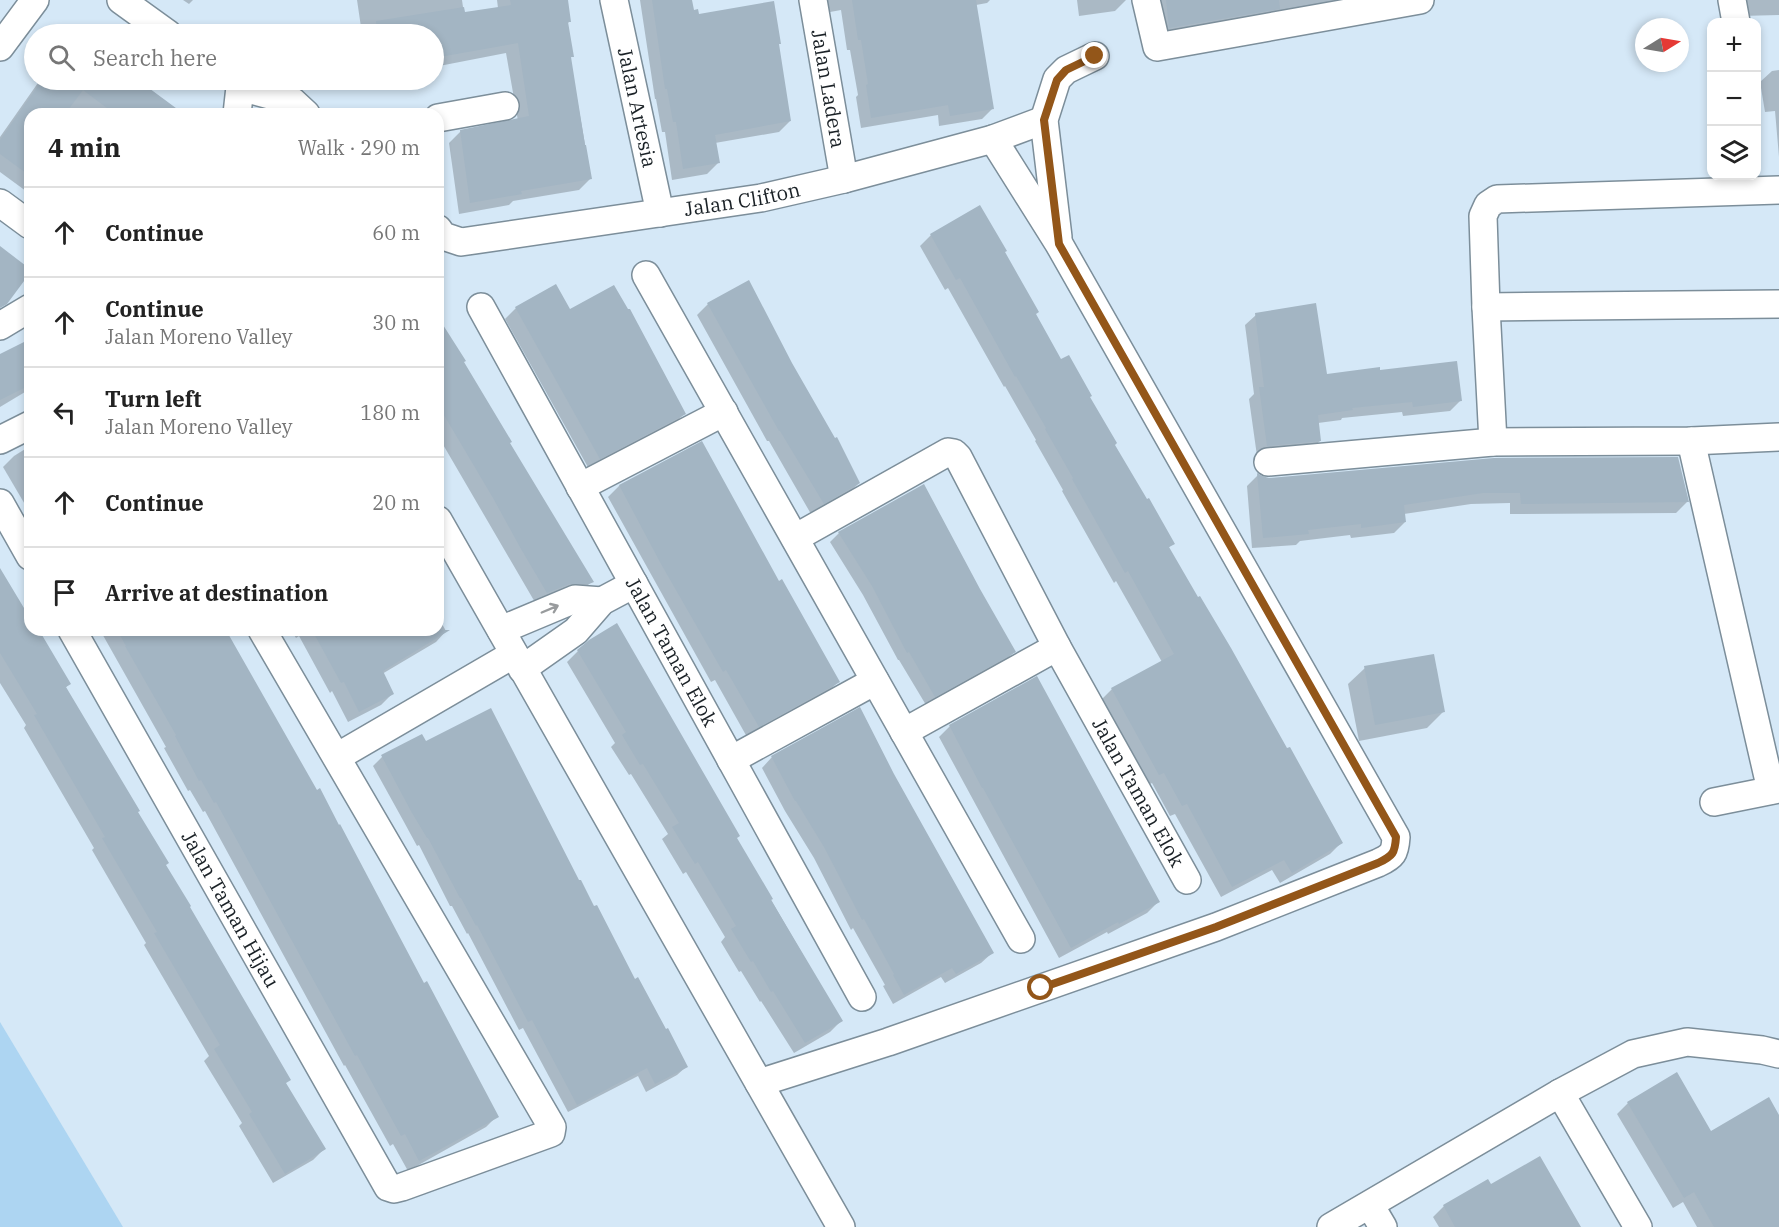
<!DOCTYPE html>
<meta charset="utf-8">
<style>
:root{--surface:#fff;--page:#f6f6f6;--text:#222;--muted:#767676;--line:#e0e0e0}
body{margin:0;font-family:"IBM Plex Serif",serif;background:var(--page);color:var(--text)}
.controls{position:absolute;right:18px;top:18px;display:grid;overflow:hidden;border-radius:12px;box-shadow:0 3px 9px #0003}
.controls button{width:54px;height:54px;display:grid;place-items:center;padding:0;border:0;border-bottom:2px solid var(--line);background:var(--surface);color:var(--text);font:30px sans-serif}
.compass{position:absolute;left:1635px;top:18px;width:54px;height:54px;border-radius:50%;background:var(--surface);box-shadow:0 3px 9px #0003;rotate:79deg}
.stop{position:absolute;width:18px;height:18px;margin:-14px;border:4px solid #935619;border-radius:50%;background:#fff}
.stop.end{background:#935619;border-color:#fff;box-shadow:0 2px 6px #0008}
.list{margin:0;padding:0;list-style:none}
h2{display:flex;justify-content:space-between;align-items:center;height:78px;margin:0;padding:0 24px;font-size:26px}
h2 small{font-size:20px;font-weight:400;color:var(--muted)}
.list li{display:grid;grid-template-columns:39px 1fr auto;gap:18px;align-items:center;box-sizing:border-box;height:90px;padding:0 24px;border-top:2px solid var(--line)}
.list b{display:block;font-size:22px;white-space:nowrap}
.list p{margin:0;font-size:20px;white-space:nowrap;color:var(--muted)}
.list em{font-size:20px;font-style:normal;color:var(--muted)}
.icon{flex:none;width:33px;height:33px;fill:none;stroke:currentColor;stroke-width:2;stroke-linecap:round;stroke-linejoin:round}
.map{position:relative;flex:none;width:1779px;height:1227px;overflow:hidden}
.search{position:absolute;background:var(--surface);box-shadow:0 3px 9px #0003;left:24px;top:24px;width:420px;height:66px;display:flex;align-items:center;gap:15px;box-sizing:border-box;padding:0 21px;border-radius:33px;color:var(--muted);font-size:22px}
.panel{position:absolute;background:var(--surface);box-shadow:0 3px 9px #0003;left:24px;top:108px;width:420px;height:528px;border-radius:18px}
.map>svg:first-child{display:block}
.green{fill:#add5f2}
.shadow{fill:#0003}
.building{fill:#a3b5c3}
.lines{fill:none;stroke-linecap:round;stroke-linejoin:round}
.minor-casing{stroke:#7c8e9a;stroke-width:30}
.minor{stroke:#fff;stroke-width:27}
.oneway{stroke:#989b9d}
.route{stroke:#935619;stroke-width:8}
.labels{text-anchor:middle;stroke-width:6;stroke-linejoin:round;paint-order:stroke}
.street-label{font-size:20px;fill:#1a2126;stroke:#e9f4fd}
</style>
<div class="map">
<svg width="1779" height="1227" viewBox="0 0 1779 1227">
<rect width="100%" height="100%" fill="#d5e8f7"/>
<!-- green -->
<path class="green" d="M0 1022 123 1227H0Z"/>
<!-- shadow -->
<g class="shadow">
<path d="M183 0H193L189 4Z"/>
<path d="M357 0H462L464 14 498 8 497 0H566L570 21 567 24 572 56 570 59 591 178 579 190 513 201 509 205 459 214 449 143 461 131 518 121 506 53 434 67V34H362Z"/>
<path d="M640 0H691L693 12 790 121 779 132 715 143 718 163 707 174 672 180 665 132H662L656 99H655Z"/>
<path d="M813 0H990L987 3 976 5 993 108 982 119 939 126 938 115 861 128 856 97 858 95 850 50H847L841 10 819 14Z"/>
<path d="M1077 0H1126L1115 11 1079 16Z"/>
<path d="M1161 0H1356L1165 37Z"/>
<path d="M1740 0H1779V15L1741 16Z"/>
<path d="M73 29 81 34H68Z"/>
<path d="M1779 70V157L1775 111 1765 112 1760 82 1772 71Z"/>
<path d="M40 80H135L173 108 169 114H30V194L0 172V137Z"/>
<path d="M336 80H363L336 84Z"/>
<path d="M931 235 1003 253 1034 315 1061 361 1088 397 1113 445 1173 544 1168 548 1341 843 1330 854 1280 883 1272 870 1221 897 1175 814 1170 816 1152 783 1148 785 1101 700 1112 689 1162 662 1116 581 1114 583 1062 491 1063 490 1035 441 1036 440 1005 386 1004 387 948 288 945 290 920 246Z"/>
<path d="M708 304 791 363 859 483 848 494 811 514 769 441H767L697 315Z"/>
<path d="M516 308 569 311 684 414 673 425 589 469 505 319Z"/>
<path d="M1256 315 1326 375 1461 400 1450 411 1403 416 1402 412 1342 418 1341 420 1318 423 1320 441 1309 451 1257 456 1249 399 1254 394 1245 325Z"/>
<path d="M438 318 508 443 592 581 581 592 536 604 438 436Z"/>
<path d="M30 340V389L0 407V356Z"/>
<path d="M701 443 779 583 838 682 827 693 747 737 715 680 711 682 608 497 619 486Z"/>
<path d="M30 446V513L3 467 14 456Z"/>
<path d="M1258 475 1261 478 1687 502 1676 513 1510 514V503L1471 504 1404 514 1405 522 1394 533 1351 538 1350 535 1300 541 1296 545 1252 548 1247 486Z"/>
<path d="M839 533 1014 652 1005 661 926 705 899 660H898L863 595 830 542Z"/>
<path d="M0 571 30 620V630H36L69 684 65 688 137 813 285 1084 324 1149 313 1160 273 1183 239 1126 242 1123 204 1061 209 1056 144 945 146 943 92 850 94 848 24 728 26 725 0 683Z"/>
<path d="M438 617 446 631 436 642 382 674 392 694 381 705 348 722 332 691 330 693 299 636 296 638 291 630H438Z"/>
<path d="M100 630H223L497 1116 486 1127 408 1171 393 1144 390 1146 345 1065 344 1066 205 811 203 812 190 790 188 791 164 748 166 747Z"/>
<path d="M578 651 736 839 841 1021 830 1032 794 1053 761 1001 760 1002 741 971 739 972 721 942 725 937 686 872 683 874 662 839 668 834 631 774 629 775 611 747 615 743 567 662Z"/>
<path d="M1365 668 1444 711 1427 728 1359 741 1348 684Z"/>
<path d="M1036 678 1158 902 1147 913 1108 934 1107 932 1059 958 939 737 950 726Z"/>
<path d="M425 743 578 882 634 981 686 1067 677 1075 646 1092 638 1076 568 1112 523 1028 519 1030 468 933 467 934 452 906H450L419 845 417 846 404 822 373 766 382 757Z"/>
<path d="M772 757 893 775 992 953 981 963 945 983 941 977 893 1004 883 986 885 985 853 928 851 930 814 858 785 811 762 768Z"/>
<path d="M1677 1074 1711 1133 1779 1117V1227H1697L1683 1202 1673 1208 1617 1114 1628 1103Z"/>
<path d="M1488 1181 1491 1186 1579 1227H1439L1433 1217 1444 1206Z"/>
</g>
<!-- building -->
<g class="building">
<path d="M510 0H568L571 22H568L574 57H571L585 145H586L592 179 521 191 522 194 470 203 460 130 529 116 518 43 434 58V34H377L376 21 464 7 465 12 511 5Z"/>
<path d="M652 0H692L694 10 698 9 699 14 774 1 781 44H779L791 121 715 135 720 163 683 169 676 122H673L667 89H665Z"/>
<path d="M852 0H976L994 109 950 116 948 105 871 118 866 85 868 84 861 40H858Z"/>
<path d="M1166 0H1279L1280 9 1169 28Z"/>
<path d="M42 80H138L184 114H115L83 90 65 114H30V176L0 154V140Z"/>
<path d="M980 205 1007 251 1005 252 1039 312 1036 314 1061 359 1069 355 1092 396 1090 397 1117 443 1115 445 1147 499 1149 498 1175 544 1169 547 1198 597 1200 596 1231 648 1287 748 1290 747 1343 843 1292 873 1284 860 1232 887 1187 804 1182 806 1164 773 1159 775 1111 688 1174 654 1128 571 1125 573 1072 479 1073 478 1045 429 1046 428 1016 376 1015 377 960 278 956 280 930 234Z"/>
<path d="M0 246 30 269V273L7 304 0 308Z"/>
<path d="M749 280 792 363 835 438 837 437 860 483 824 504 780 431H779L707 303Z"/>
<path d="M556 284 570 309 614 285 628 309H630L686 414 600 459 515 307Z"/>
<path d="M1316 303 1327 374 1380 367V370L1457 361 1462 401 1413 407 1412 402 1352 408 1353 410 1318 415 1321 441 1267 446 1259 387H1264L1255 313Z"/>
<path d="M438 317 466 361 464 362 512 442 510 443 594 582 589 584H569L547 593 521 549 493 498 438 405Z"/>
<path d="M30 339V385L0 400V354Z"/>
<path d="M702 441 779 581 782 579 840 682 759 727 726 670 723 672 661 564 619 485Z"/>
<path d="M1678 457 1689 502 1521 504 1520 493H1483L1404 505 1406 522 1361 528V524L1308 530 1309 534 1263 538 1257 473 1262 476 1269 478 1494 458Z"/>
<path d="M924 484 980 589 1016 652 935 697 909 652 907 653 872 586 838 532Z"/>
<path d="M0 568 30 618V630H39L71 684 66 687 140 811 138 812 169 863 166 865 191 906 190 907 291 1080 286 1083 326 1149 285 1174 249 1114 252 1112 214 1049 220 1045 154 933 157 932 102 838 105 837 34 715 37 714 0 653Z"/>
<path d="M617 623 740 836 737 838 773 899 771 900 843 1021 805 1043 773 991 771 992 753 961 751 962 731 929 736 926 698 862 695 864 672 827 679 823 643 764 640 765 622 735 626 732 577 650 589 640Z"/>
<path d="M117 630H226L317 790 320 788 339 825 340 824 424 983 427 981 499 1117 419 1161 405 1134 401 1136 357 1055 355 1056 216 802 214 803 201 780 199 781 175 736 176 735 125 646H126Z"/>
<path d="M312 630H450L383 671 394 694 359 712 344 682 341 683Z"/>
<path d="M1434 654 1445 712 1375 725 1364 666Z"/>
<path d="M1037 676 1160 902 1119 924 1118 922 1071 948 983 788H982L949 725Z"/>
<path d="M860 707 894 774 994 953 956 974 952 968 904 995 893 975 894 974 864 919 862 920 824 847 796 801H795L771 756Z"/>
<path d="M491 708 579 880H581L594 906 597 905 635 979 638 977 666 1029 668 1028 688 1067 655 1084 647 1068 577 1105 532 1020 528 1022 477 925 476 926 461 898H460L428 838H427L412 813 381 755 422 734 426 741Z"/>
<path d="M1677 1072 1711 1131 1769 1097 1779 1115V1227H1714L1694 1192 1684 1198 1627 1102Z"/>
<path d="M1540 1156 1581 1227H1455L1443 1205 1488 1179 1491 1184Z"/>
</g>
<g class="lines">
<!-- minor casing -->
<g class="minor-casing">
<g id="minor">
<path d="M121 0 168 34"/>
<path id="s1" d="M614 0 660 213"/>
<path id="s2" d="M813 0 844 179"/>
<path d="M1146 0 1157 47 1420 0"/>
<path d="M1732 0 1736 22"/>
<path d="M0 47 35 0"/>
<path d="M237 114 240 87 292 101 306 114"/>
<path d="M438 118 505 106"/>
<path d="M0 203 30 225"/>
<path id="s3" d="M438 229 443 236 461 242 761 198 844 179 993 139 1044 120"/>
<path d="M1058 237 1044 120 1057 79 1066 70 1095 56"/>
<path d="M646 275 1021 939"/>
<path id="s4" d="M481 307 862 997"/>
<path d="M1486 307 1779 304"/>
<path d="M0 326 30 308"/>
<path d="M0 440 30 425"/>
<path d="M1691 441 1771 790"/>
<path d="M1493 442 1486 307 1483 216 1488 205 1497 199 1779 190"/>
<path d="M1268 462 1493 442 1691 441 1779 437"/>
<path d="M580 487 724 412"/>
<path d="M0 503 30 556"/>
<path d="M438 520 841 1227"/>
<path id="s5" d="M795 538 948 452 954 453 958 457 1057 647 1187 880"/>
<path id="s6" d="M72 630 388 1187 394 1189 402 1187 551 1133 552 1127 262 630"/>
<path d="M501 630 575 599 602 601"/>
<path d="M522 669 576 631 602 601 634 584"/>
<path d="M904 732 1057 647"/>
<path d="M337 757 514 654"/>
<path d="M731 760 875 681"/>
<path d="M1714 802 1779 789"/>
<path d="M759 1083 888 1042 1216 927 1378 863C1393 856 1395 853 1396 837L1059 244 993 139"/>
<path d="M1560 1093 1638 1227"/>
<path d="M1370 1205 1383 1227"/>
<path d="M1331 1227 1560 1093 1633 1054 1687 1042 1762 1050 1779 1054"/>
</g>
</g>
<!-- minor -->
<use href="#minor" class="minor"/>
</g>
<!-- one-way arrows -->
<defs><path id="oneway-shaft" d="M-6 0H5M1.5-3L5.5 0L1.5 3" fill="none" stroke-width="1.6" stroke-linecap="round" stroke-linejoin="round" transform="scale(1.5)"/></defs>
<use class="oneway" href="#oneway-shaft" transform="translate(550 609) rotate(-23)"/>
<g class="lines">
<!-- route -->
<path class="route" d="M1041 988 1216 927 1378 863C1393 856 1395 853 1396 837L1059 244 1044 120 1057 80 1066 70 1095 56"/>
</g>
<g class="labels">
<!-- street labels -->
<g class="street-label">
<text dy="7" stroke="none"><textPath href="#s2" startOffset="90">Jalan Ladera</textPath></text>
<text dy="7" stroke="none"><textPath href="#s1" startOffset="110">Jalan Artesia</textPath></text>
<text dy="7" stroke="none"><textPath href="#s3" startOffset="312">Jalan Clifton</textPath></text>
<text dy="7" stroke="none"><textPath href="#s4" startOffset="394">Jalan Taman Elok</textPath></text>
<text dy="7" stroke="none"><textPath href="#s5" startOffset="568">Jalan Taman Elok</textPath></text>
<text dy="7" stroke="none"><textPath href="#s6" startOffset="321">Jalan Taman Hijau</textPath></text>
</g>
</g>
</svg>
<div class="controls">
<button>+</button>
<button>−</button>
<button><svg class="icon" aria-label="layers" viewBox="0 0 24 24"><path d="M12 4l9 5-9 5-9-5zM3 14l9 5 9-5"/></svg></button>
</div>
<svg class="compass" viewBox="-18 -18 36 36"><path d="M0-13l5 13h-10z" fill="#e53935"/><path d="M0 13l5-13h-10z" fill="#767676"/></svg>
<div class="stop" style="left:1041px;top:988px"></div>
<div class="stop end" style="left:1095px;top:56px"></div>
<div class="search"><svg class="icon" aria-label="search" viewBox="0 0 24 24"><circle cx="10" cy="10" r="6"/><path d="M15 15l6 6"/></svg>Search here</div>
<section class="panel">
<h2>4 min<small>Walk · 290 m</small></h2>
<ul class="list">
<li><svg class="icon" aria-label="ahead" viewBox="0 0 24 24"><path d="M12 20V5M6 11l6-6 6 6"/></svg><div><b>Continue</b></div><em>60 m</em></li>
<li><svg class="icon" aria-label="ahead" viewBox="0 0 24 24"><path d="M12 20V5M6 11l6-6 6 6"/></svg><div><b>Continue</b><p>Jalan Moreno Valley</p></div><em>30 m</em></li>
<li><svg class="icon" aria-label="left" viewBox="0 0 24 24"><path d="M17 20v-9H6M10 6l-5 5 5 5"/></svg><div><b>Turn left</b><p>Jalan Moreno Valley</p></div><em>180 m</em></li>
<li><svg class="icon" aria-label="ahead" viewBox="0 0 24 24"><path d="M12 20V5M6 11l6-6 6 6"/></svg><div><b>Continue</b></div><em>20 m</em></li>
<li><svg class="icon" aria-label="arrive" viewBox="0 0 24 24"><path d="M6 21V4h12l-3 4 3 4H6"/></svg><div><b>Arrive at destination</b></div></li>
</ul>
</section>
</div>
